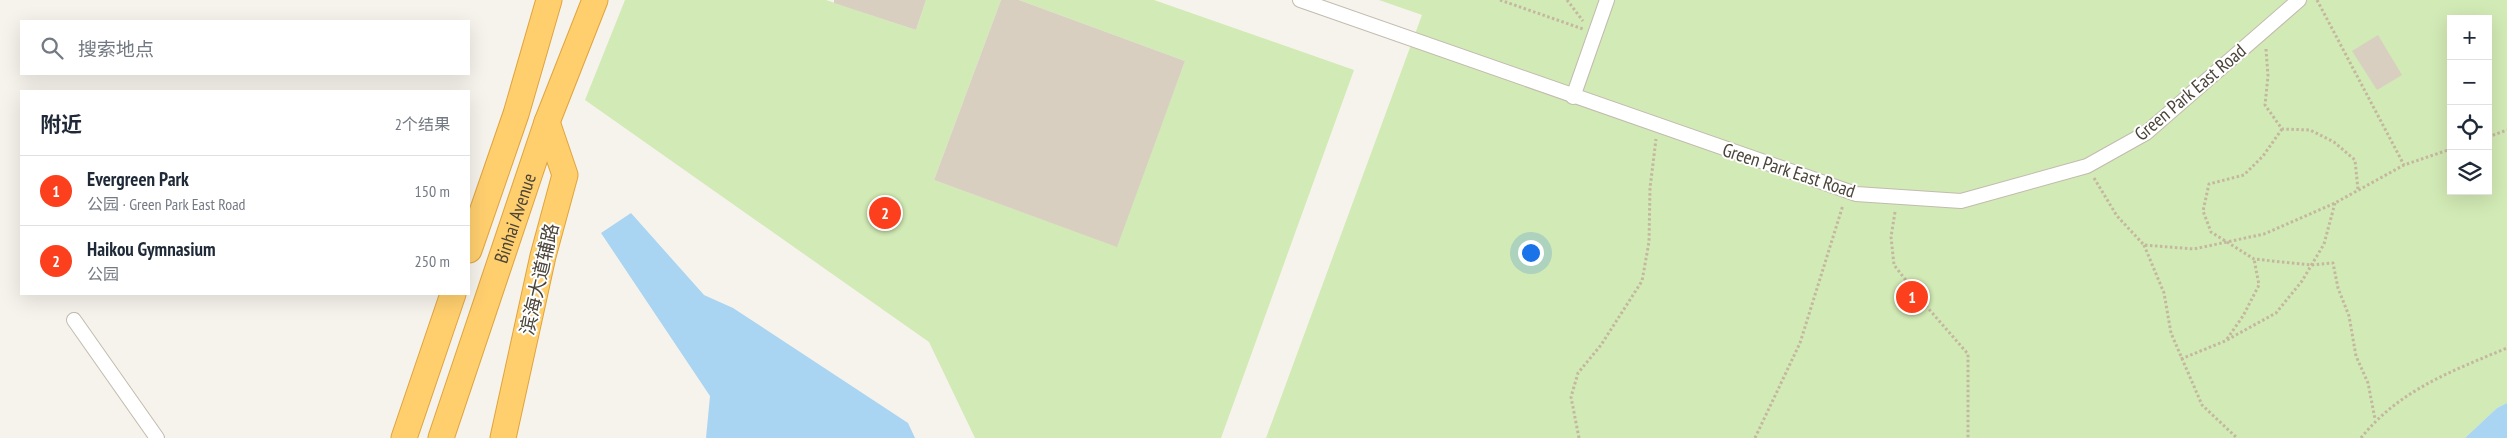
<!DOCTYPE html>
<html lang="zh">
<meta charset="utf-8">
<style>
:root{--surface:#fff;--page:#f2f2f3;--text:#1f2937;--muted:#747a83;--line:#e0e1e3;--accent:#fc3f1d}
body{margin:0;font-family:"PT Sans Narrow","Noto Sans SC",sans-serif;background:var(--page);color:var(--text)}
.controls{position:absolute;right:15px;top:15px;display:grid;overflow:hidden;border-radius:0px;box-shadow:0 5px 20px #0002}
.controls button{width:45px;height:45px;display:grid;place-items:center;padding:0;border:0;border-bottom:1px solid var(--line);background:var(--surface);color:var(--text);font:25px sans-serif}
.you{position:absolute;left:1530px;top:252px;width:18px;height:18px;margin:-12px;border:4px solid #fff;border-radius:50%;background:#1a73e8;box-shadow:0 0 0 8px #1a73e833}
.badge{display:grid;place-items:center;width:32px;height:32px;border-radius:50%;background:var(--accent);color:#fff;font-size:16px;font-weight:700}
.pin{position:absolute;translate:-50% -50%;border:2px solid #fff;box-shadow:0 1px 5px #0006}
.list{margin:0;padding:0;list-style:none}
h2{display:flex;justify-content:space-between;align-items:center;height:65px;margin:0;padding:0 20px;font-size:21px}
h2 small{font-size:16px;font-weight:400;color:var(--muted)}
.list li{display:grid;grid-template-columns:32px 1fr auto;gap:15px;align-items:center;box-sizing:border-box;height:70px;padding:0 20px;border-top:1px solid var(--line)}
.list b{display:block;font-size:19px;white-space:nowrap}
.list p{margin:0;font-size:16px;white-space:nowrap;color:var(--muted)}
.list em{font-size:16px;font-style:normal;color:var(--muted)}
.icon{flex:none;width:28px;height:28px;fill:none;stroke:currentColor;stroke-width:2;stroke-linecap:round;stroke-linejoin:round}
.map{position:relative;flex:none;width:2507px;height:438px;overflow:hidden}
.search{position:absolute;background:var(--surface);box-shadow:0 5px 20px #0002;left:20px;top:20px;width:450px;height:55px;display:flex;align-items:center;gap:12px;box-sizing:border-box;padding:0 18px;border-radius:0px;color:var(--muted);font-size:19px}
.panel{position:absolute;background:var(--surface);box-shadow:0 5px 20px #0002;left:20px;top:90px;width:450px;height:205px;border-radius:0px}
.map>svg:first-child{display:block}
.green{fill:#d2eab5;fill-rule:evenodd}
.water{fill:#a9d4f2}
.building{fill:#d8cfc1}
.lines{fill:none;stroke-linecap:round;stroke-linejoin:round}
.street-casing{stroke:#c2bbae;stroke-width:16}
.highway-casing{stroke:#e0a43c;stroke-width:27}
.path{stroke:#c4b79f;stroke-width:3;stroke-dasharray:2.5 2.5;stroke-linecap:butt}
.street{stroke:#fff;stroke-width:14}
.highway{stroke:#ffcf6e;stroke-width:25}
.labels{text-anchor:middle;stroke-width:4;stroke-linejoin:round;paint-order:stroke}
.street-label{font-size:19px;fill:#4b4439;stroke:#fff}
</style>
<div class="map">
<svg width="2507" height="438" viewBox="0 0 2507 438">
<rect width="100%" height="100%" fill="#f6f3ec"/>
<!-- green -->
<g class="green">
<path d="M625 0H826L916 30 926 0H1001L934 180 1116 246 1185 61 1019 0H1154L1354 70 1221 438H975L929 342 585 100Z"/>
<path d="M1379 0H2507V403L2497 408 2465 438H1266L1422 15ZM2451 19H2488V191H2451Z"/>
</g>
<!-- water -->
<g class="water">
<path d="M631 213 704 295 733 308 908 423 915 438H706L710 396 601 233Z"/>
<path d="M2507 403V438H2465L2497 408Z"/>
</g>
<!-- building -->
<g class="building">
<path d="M834 0H926L916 30 834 3Z"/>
<path d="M1001 0H1019L1185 61 1117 247 934 180Z"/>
<path d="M2378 35 2402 75 2377 90 2352 51Z"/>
</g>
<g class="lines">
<!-- street casing -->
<g class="street-casing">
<g id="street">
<path d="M1300 0 1856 194 1961 201 2087 166 2146 133 2299 0"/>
<path d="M1573 97 1607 0"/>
<path d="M74 320 157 438"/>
</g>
</g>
<!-- highway casing -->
<g class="highway-casing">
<g id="highway">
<path d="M469 250 516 114 549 0"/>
<path d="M404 438 453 294"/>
<path id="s1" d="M441 438 547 122 595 0"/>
<path d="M503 438 543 256 565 175 547 122"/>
</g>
</g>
<!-- path -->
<g class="path">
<path d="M1500 0 1583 29"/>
<path d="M1567 0 1583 21"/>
<path d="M2317 0 2404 165"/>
<path d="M2266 49 2268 76 2265 105 2282 129 2310 130 2334 142 2355 160 2358 190"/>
<path d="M2282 129 2263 156 2244 175 2209 184 2203 211 2211 232 2227 242 2254 259 2311 265 2333 263 2338 288 2349 316 2356 356 2368 383 2375 419"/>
<path d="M2488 137 2507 130"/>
<path d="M2094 178 2117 216 2144 245 2194 249 2264 234 2335 203 2404 165 2451 149"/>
<path d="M1895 212 1891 237 1894 265 1927 307 1968 354V438"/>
<path d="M2144 245 2164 293 2171 333 2202 405 2237 438"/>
<path d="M2227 339 2243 316 2259 285 2254 259"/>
<path d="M2181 359 2225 341 2276 313 2302 281 2324 244 2335 203"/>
<path d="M1579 438 1571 397 1578 373 1601 345 1642 281 1649 242 1650 188 1656 139"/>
<path d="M1755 438 1800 343 1843 205"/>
<path d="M2361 438C2399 390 2452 371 2507 348"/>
</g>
<!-- street -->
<use href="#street" class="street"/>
<!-- highway -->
<use href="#highway" class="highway"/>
</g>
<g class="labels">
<!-- street labels -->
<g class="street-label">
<text transform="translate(2190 92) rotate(-40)" y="7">Green Park East Road</text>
<text transform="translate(1789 170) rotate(18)" y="7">Green Park East Road</text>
<text dy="7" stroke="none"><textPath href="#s1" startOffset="232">Binhai Avenue</textPath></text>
<text transform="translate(539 279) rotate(-77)" y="7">滨海大道辅路</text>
</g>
</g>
</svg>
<div class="controls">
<button>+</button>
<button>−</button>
<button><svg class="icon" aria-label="locate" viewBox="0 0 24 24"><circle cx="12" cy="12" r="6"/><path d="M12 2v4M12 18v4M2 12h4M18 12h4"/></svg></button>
<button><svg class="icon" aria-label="layers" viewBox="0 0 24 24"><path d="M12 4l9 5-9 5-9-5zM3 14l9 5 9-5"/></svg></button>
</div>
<div class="you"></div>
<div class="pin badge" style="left:1912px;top:297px">1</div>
<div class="pin badge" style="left:885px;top:213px">2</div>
<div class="search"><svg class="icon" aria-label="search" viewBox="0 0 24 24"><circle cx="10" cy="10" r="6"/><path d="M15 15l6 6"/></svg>搜索地点</div>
<section class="panel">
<h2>附近<small>2个结果</small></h2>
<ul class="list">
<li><span class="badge">1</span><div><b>Evergreen Park</b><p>公园 · Green Park East Road</p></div><em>150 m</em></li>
<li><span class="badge">2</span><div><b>Haikou Gymnasium</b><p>公园</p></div><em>250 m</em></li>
</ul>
</section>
</div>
